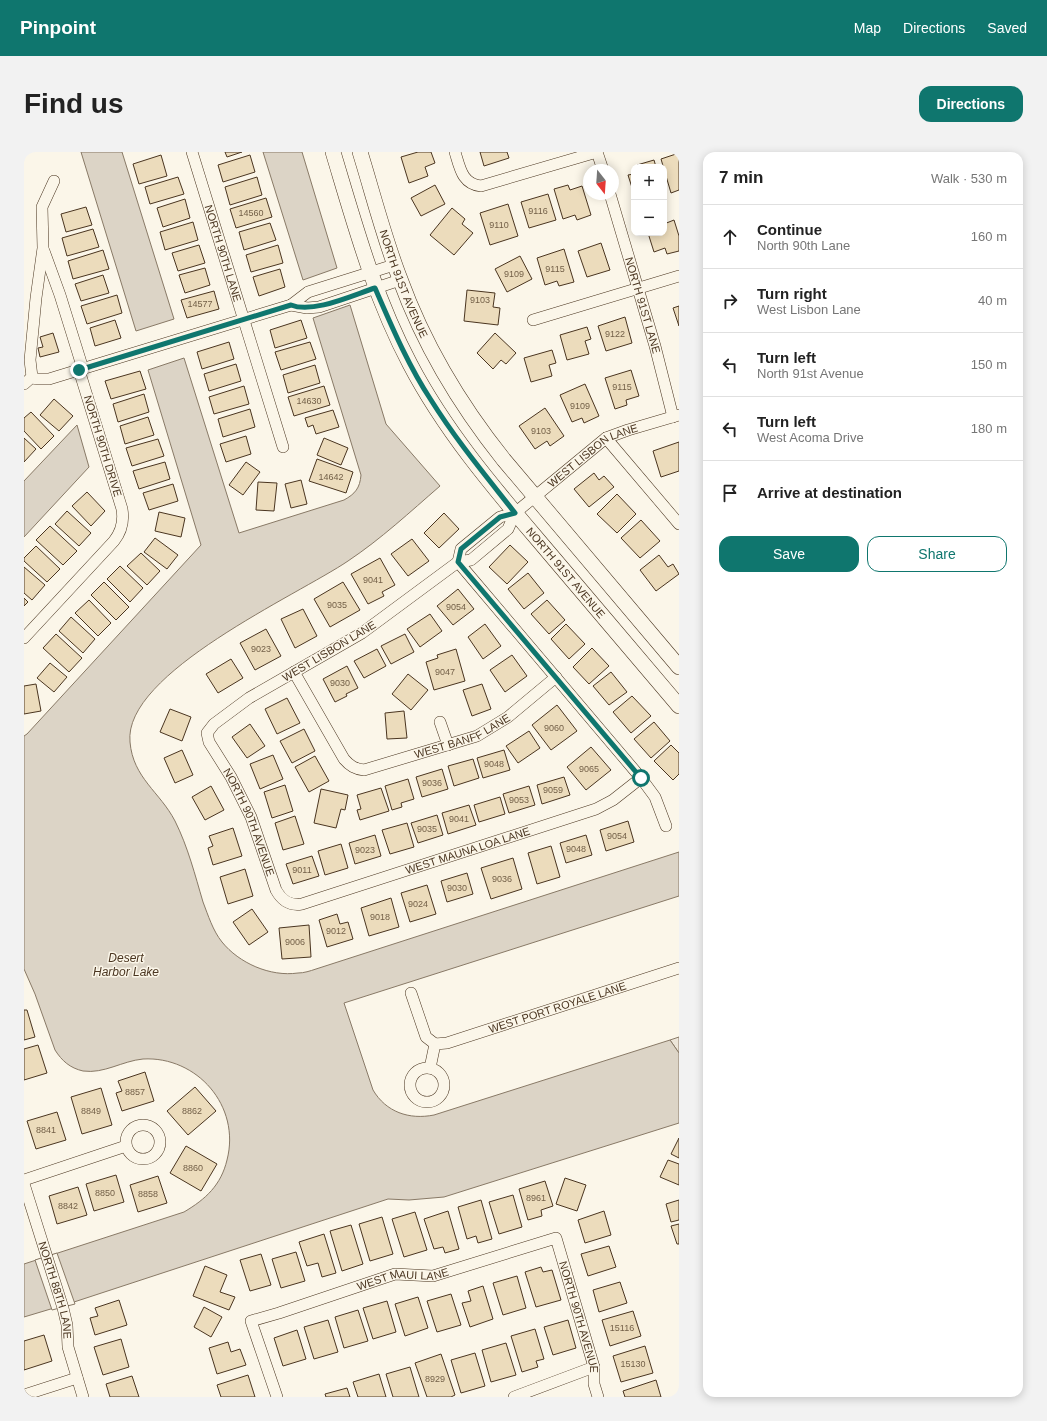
<!DOCTYPE html>
<meta charset="utf-8">
<style>
:root{--surface:#fff;--page:#f2f2f2;--text:#222;--muted:#767676;--line:#e0e0e0;--accent:#0f766e}
body{margin:0;font-family:Arial,sans-serif;background:var(--page);color:var(--text)}
.controls{position:absolute;right:12px;top:12px;display:grid;overflow:hidden;border-radius:8px;box-shadow:0 2px 10px #0003}
.controls button{width:36px;height:36px;display:grid;place-items:center;padding:0;border:0;border-bottom:1px solid var(--line);background:var(--surface);color:var(--text);font:20px sans-serif}
.compass{position:absolute;left:559px;top:12px;width:36px;height:36px;border-radius:50%;background:var(--surface);box-shadow:0 2px 10px #0003;rotate:163deg}
.stop{position:absolute;width:12px;height:12px;margin:-9px;border:3px solid #0f766e;border-radius:50%;background:#fff}
.stop.end{background:#0f766e;border-color:#fff;box-shadow:0 1px 4px #0008}
.list{margin:0;padding:0;list-style:none}
h2{display:flex;justify-content:space-between;align-items:center;height:52px;margin:0;padding:0 16px;font-size:17px}
h2 small{font-size:13px;font-weight:400;color:var(--muted)}
.list li{display:grid;grid-template-columns:26px 1fr auto;gap:12px;align-items:center;box-sizing:border-box;height:64px;padding:0 16px;border-top:1px solid var(--line)}
.list b{display:block;font-size:15px;white-space:nowrap}
.list p{margin:0;font-size:13px;white-space:nowrap;color:var(--muted)}
.list em{font-size:13px;font-style:normal;color:var(--muted)}
.actions{display:flex;gap:8px;padding:12px 16px}
.actions a{flex:1;padding:9px 0;border:1px solid var(--accent);border-radius:12px;text-align:center;font-size:14px;color:var(--accent)}
.actions .main{background:var(--accent);color:#fff}
.icon{flex:none;width:22px;height:22px;fill:none;stroke:currentColor;stroke-width:2;stroke-linecap:round;stroke-linejoin:round}
.map{position:relative;flex:none;width:655px;height:1245px;overflow:hidden;border-radius:12px}
header{display:flex;align-items:center;gap:24px;box-sizing:border-box;height:56px;padding:0 20px;background:var(--accent);color:#fff}
header strong{font-size:19px}
nav{display:flex;gap:22px;margin-inline-start:auto;font-size:14px}
.intro{display:flex;align-items:center;justify-content:space-between;box-sizing:border-box;height:96px;padding:0 24px}
h1{margin:0;font-size:28px}
.button{padding:10px 18px;border-radius:12px;background:var(--accent);color:#fff;font-size:14px;font-weight:700}
main{display:flex;gap:24px;padding:0 24px}
aside{flex:1;background:var(--surface);border-radius:12px;box-shadow:0 2px 10px #0003}
.map>svg:first-child{display:block}
.green{fill:#ede6d9;stroke:#887966}
.water{fill:#dcd4c6;stroke:#887966}
.pier{fill:#fbf6e9;stroke:#887966}
.building{fill:#ecdcbc;stroke:#4a3520}
.lines{fill:none;stroke-linecap:round;stroke-linejoin:round}
.street-casing{stroke:#4a3520;stroke-width:12}
.secondary-casing{stroke:#4a3520;stroke-width:16}
.street{stroke:#fbf6e9;stroke-width:11}
.secondary{stroke:#fbf6e9;stroke-width:15}
.route{stroke:#0f766e;stroke-width:5}
.labels{text-anchor:middle;stroke-width:3;stroke-linejoin:round;paint-order:stroke}
.number-label{font-size:9px;fill:#725f47}
.street-label{font-size:11px;fill:#4a3520;stroke:#fbf6e9}
.water-label{font-size:12px;font-style:italic;fill:#4a3520;stroke:#fbf6e9}
</style>
<header>
<strong>Pinpoint</strong>
<nav><a>Map</a><a>Directions</a><a>Saved</a></nav>
</header>
<div class="intro"><h1>Find us</h1><a class="button">Directions</a></div>
<main>
<div class="map">
<svg width="655" height="1245" viewBox="0 0 655 1245">
<rect width="100%" height="100%" fill="#fbf6e9"/>
<!-- green -->
<path class="green" d="M655 885V901L646 888Z"/>
<!-- water -->
<g class="water">
<path d="M57 0H98L150 167 112 179Z"/>
<path d="M239 0H278L313 116 279 128Z"/>
<path d="M326 153 362 272 416 334C386 360 357 387 324 409 274 443 99 521 106 590 109 626 136 640 151 669 164 695 171 723 179 750 184 763 189 779 198 790 215 811 246 825 274 821 280 821 286 819 292 817L655 700V744L320 851 349 938C362 960 385 968 410 963L646 888 655 901V971L420 1045 385 1048 364 1047 50 1150 0 1165V1112L160 1060C182 1047 197 1033 203 1008 217 954 173 904 119 907 98 909 80 922 59 919 46 916 38 909 31 898L11 842 0 817V584L3 582 177 393 124 218 160 206 215 381 320 348C331 342 336 336 337 323L289 166Z"/>
<path d="M53 273 65 315 0 385V329Z"/>
</g>
<!-- pier -->
<path class="pier" d="M33 1101 51 1152 28 1158 11 1108Z"/>
<!-- building -->
<g class="building">
<path d="M201 0H218L203 5Z"/>
<path d="M394 0H407L411 11 401 15 404 24 385 31 377 5Z"/>
<path d="M456 0H483L485 6 460 14Z"/>
<path d="M655 1V38L647 41 637 7Z"/>
<path d="M137 3 143 24 115 32 109 12Z"/>
<path d="M226 3 231 20 199 30 194 13Z"/>
<path d="M630 8 632 15H614L613 13Z"/>
<path d="M610 22V42L604 23Z"/>
<path d="M154 25 160 42 126 52 121 35Z"/>
<path d="M233 25 238 43 206 53 201 35Z"/>
<path d="M411 33 421 52 397 64 387 46Z"/>
<path d="M544 33 546 38 558 34 567 63 553 68 551 63 539 67 530 37Z"/>
<path d="M524 42 532 68 505 76 497 50Z"/>
<path d="M242 46 248 65 212 76 206 57Z"/>
<path d="M161 47 166 66 139 75 133 56Z"/>
<path d="M484 52 494 84 466 93 456 61Z"/>
<path d="M62 55 68 73 42 80 37 62Z"/>
<path d="M428 56 441 67 438 72 449 81 430 103 406 83Z"/>
<path d="M650 68 655 84V99L643 102 641 96 630 100 624 81H640V72Z"/>
<path d="M169 70 174 88 141 98 136 80Z"/>
<path d="M246 71 252 88 220 98 215 80Z"/>
<path d="M69 77 75 95 43 104 38 86Z"/>
<path d="M577 91 586 118 563 125 554 99Z"/>
<path d="M175 93 181 111 154 119 148 101Z"/>
<path d="M254 93 259 111 227 120 222 103Z"/>
<path d="M540 97 550 130 535 134 533 129 521 133 513 106Z"/>
<path d="M79 98 85 117 49 127 44 109Z"/>
<path d="M496 104 508 127 483 140 471 117Z"/>
<path d="M181 116 186 133 161 141 155 123Z"/>
<path d="M256 117 261 135 235 144 229 125Z"/>
<path d="M79 123 85 141 57 149 51 132Z"/>
<path d="M443 138 471 141 469 155 476 156 474 173 440 169Z"/>
<path d="M190 139 195 157 163 166 157 148Z"/>
<path d="M93 143 98 161 63 172 57 154Z"/>
<path d="M655 154V174L649 156Z"/>
<path d="M601 165 608 191 582 199 574 174Z"/>
<path d="M91 168 97 186 71 194 66 176Z"/>
<path d="M277 168 283 186 251 196 246 178Z"/>
<path d="M563 175 567 187 561 189 565 202 543 208 536 183Z"/>
<path d="M29 181 35 200 16 205 14 196 19 195 16 185Z"/>
<path d="M471 181 492 201 482 212 477 208 469 217 453 201Z"/>
<path d="M205 190 210 207 178 217 173 200Z"/>
<path d="M286 190 292 207 257 218 251 200Z"/>
<path d="M528 198 532 211 525 213 528 224 507 230 500 206Z"/>
<path d="M212 212 217 229 185 239 180 222Z"/>
<path d="M291 213 296 231 264 241 259 223Z"/>
<path d="M607 218 615 244 602 248 603 253 591 257 581 226Z"/>
<path d="M116 219 122 237 87 247 81 229Z"/>
<path d="M561 232 575 264 560 271 558 266 548 270 536 243Z"/>
<path d="M220 234 225 252 190 262 185 245Z"/>
<path d="M300 234 306 253 270 264 264 245Z"/>
<path d="M120 242 125 260 94 270 89 252Z"/>
<path d="M30 247 49 264 35 279 16 263Z"/>
<path d="M521 256 540 284 526 294 523 289 511 297 495 274Z"/>
<path d="M226 257 231 275 199 285 194 267Z"/>
<path d="M309 258 315 275 292 282 289 273 284 275 281 266Z"/>
<path d="M7 260 30 284 17 297 0 279V266Z"/>
<path d="M124 265 130 283 101 292 96 274Z"/>
<path d="M222 284 227 302 202 310 196 292Z"/>
<path d="M0 286 12 297 0 310Z"/>
<path d="M300 286 324 296 317 313 293 303Z"/>
<path d="M134 287 140 304 108 314 102 296Z"/>
<path d="M655 290V319L637 325 629 299Z"/>
<path d="M293 307 329 320 322 341 285 329Z"/>
<path d="M141 310 146 327 115 337 109 319Z"/>
<path d="M222 310 236 320 219 343 205 333Z"/>
<path d="M570 321 575 328 580 324 590 335 565 355 550 337Z"/>
<path d="M277 328 283 352 267 356 261 332Z"/>
<path d="M234 330 253 331 250 359 232 358Z"/>
<path d="M149 332 154 349 125 358 119 341Z"/>
<path d="M63 340 81 359 67 374 48 354Z"/>
<path d="M593 342 612 362 593 381 573 362Z"/>
<path d="M43 359 67 381 55 394 31 372Z"/>
<path d="M135 360 161 366 157 385 131 379Z"/>
<path d="M420 361 435 377 415 396 400 381Z"/>
<path d="M617 368 636 389 616 406 597 386Z"/>
<path d="M26 374 53 399 39 413 12 388Z"/>
<path d="M131 386 154 403 143 417 120 400Z"/>
<path d="M388 387 405 409 384 424 367 402Z"/>
<path d="M486 393 504 410 483 432 465 415Z"/>
<path d="M12 394 36 417 23 430 0 409V406Z"/>
<path d="M117 401 136 419 123 433 103 414Z"/>
<path d="M635 403 644 415 649 412 655 422 632 439 616 418Z"/>
<path d="M356 406 371 433 358 440 360 444 344 452 327 422Z"/>
<path d="M96 414 119 436 106 450 83 427Z"/>
<path d="M0 415 21 433 8 448 0 441Z"/>
<path d="M504 421 520 441 500 457 484 437Z"/>
<path d="M80 430 105 455 92 468 67 443Z"/>
<path d="M319 430 336 458 306 475 290 447Z"/>
<path d="M434 437 450 457 429 473 413 454Z"/>
<path d="M0 446 4 450 0 454Z"/>
<path d="M65 448 87 471 74 484 51 461Z"/>
<path d="M523 448 541 468 525 482 507 462Z"/>
<path d="M279 457 293 484 271 496 257 467Z"/>
<path d="M406 462 418 479 396 495 383 477Z"/>
<path d="M47 465 71 487 59 501 35 479Z"/>
<path d="M461 472 477 494 459 507 444 485Z"/>
<path d="M542 472 561 492 545 507 527 487Z"/>
<path d="M242 477 257 504 231 518 216 491Z"/>
<path d="M32 482 58 506 45 520 19 496Z"/>
<path d="M381 482 390 500 367 512 357 494Z"/>
<path d="M568 496 585 514 565 532 549 515Z"/>
<path d="M353 497 362 514 340 526 330 509Z"/>
<path d="M432 497 441 529 410 538 402 510 414 506 413 503Z"/>
<path d="M488 503 503 524 481 540 466 518Z"/>
<path d="M207 507 219 526 194 541 182 522Z"/>
<path d="M26 511 43 525 30 540 13 526Z"/>
<path d="M323 514 334 536 322 542 323 544 311 550 299 527Z"/>
<path d="M587 520 603 540 585 553 569 534Z"/>
<path d="M384 522 404 538 387 558 368 542Z"/>
<path d="M12 532 17 559 0 562V534Z"/>
<path d="M458 532 467 557 448 564 439 538Z"/>
<path d="M608 544 627 564 607 581 589 560Z"/>
<path d="M263 546 276 571 253 582 241 557Z"/>
<path d="M533 553 553 579 527 598 508 573Z"/>
<path d="M146 557 167 565 158 589 136 580Z"/>
<path d="M380 559 383 586 363 587 361 561Z"/>
<path d="M630 570 646 589 627 606 610 587Z"/>
<path d="M226 572 241 594 223 606 208 585Z"/>
<path d="M280 577 291 599 268 611 256 589Z"/>
<path d="M505 579 516 596 494 611 482 594Z"/>
<path d="M647 593 655 601V622L649 628 630 609Z"/>
<path d="M567 595 587 618 562 638 543 615Z"/>
<path d="M158 598 169 623 151 631 140 606Z"/>
<path d="M480 598 486 618 459 626 453 606Z"/>
<path d="M249 603 259 627 236 637 226 612Z"/>
<path d="M291 604 305 629 285 640 271 615Z"/>
<path d="M449 607 455 626 430 634 424 614Z"/>
<path d="M418 617 424 637 398 645 392 625Z"/>
<path d="M540 625 546 643 518 652 513 633Z"/>
<path d="M384 627 390 647 377 651 378 655 368 658 361 634Z"/>
<path d="M261 633 269 659 248 666 240 640Z"/>
<path d="M187 634 200 658 181 668 168 645Z"/>
<path d="M505 634 511 653 485 661 479 642Z"/>
<path d="M357 636 365 659 336 668 333 658 337 657 333 643Z"/>
<path d="M297 637 324 643 321 658 317 657 312 676 290 671Z"/>
<path d="M476 645 481 662 455 670 450 653Z"/>
<path d="M445 653 452 673 424 682 418 661Z"/>
<path d="M413 663 419 683 394 691 387 671Z"/>
<path d="M271 664 280 692 259 698 251 671Z"/>
<path d="M604 669 610 690 582 699 576 678Z"/>
<path d="M383 671 390 695 366 702 358 678Z"/>
<path d="M209 676 218 704 189 713 184 696 189 694 185 684Z"/>
<path d="M351 683 357 704 331 712 325 691Z"/>
<path d="M562 683 568 703 542 711 536 691Z"/>
<path d="M317 692 324 716 301 723 294 699Z"/>
<path d="M527 694 536 725 513 732 504 701Z"/>
<path d="M288 704 295 724 269 732 262 712Z"/>
<path d="M489 706 498 737 467 747 457 716Z"/>
<path d="M221 717 229 744 204 752 196 725Z"/>
<path d="M443 721 449 742 423 750 417 729Z"/>
<path d="M403 733 412 762 386 770 377 741Z"/>
<path d="M367 746 375 775 345 784 337 756Z"/>
<path d="M228 757 244 780 225 793 209 770Z"/>
<path d="M313 762 316 772 324 770 329 787 303 795 295 768Z"/>
<path d="M285 773 287 805 258 807 255 776Z"/>
<path d="M0 858H3L11 885 0 888Z"/>
<path d="M14 893 23 921 0 928V897Z"/>
<path d="M121 920 130 949 98 959 92 941 98 939 94 929Z"/>
<path d="M171 935 192 959 164 983 143 959Z"/>
<path d="M77 936 88 973 58 982 47 945Z"/>
<path d="M33 960 42 988 12 997 3 969Z"/>
<path d="M655 986V1006L647 1002Z"/>
<path d="M162 994 193 1012 177 1039 146 1021Z"/>
<path d="M644 1008 655 1012V1033L636 1025Z"/>
<path d="M92 1023 100 1050 70 1059 62 1032Z"/>
<path d="M134 1024 143 1051 114 1060 106 1033Z"/>
<path d="M541 1026 562 1033 553 1059 532 1052Z"/>
<path d="M521 1029 529 1054 517 1058 518 1064 504 1068 495 1037Z"/>
<path d="M54 1035 63 1063 33 1072 25 1044Z"/>
<path d="M489 1043 498 1075 475 1082 465 1050Z"/>
<path d="M457 1048 468 1087 454 1091 452 1084 443 1087 434 1055Z"/>
<path d="M655 1048V1068L647 1070 642 1052Z"/>
<path d="M424 1059 435 1097 421 1101 419 1095 410 1097 400 1067Z"/>
<path d="M580 1059 587 1083 561 1091 554 1068Z"/>
<path d="M391 1060 403 1098 380 1105 368 1067Z"/>
<path d="M358 1065 369 1102 346 1109 335 1072Z"/>
<path d="M655 1072V1092H653L647 1074Z"/>
<path d="M327 1073 339 1112 318 1119 306 1079Z"/>
<path d="M300 1082 312 1121 298 1125 294 1111 283 1114 275 1090Z"/>
<path d="M585 1094 592 1115 564 1124 557 1102Z"/>
<path d="M272 1100 281 1129 257 1136 248 1107Z"/>
<path d="M237 1102 247 1133 226 1139 216 1108Z"/>
<path d="M181 1114 203 1123 196 1140 211 1145 205 1158 169 1144Z"/>
<path d="M517 1115 519 1120 528 1118 537 1148 512 1155 501 1120Z"/>
<path d="M493 1124 502 1156 479 1163 469 1131Z"/>
<path d="M596 1130 603 1151 575 1160 569 1138Z"/>
<path d="M459 1134 469 1167 446 1175 438 1151 447 1149 444 1139Z"/>
<path d="M427 1142 437 1173 413 1180 403 1149Z"/>
<path d="M394 1145 404 1176 381 1184 371 1152Z"/>
<path d="M95 1148 103 1173 71 1183 66 1166 74 1164 71 1156Z"/>
<path d="M363 1149 372 1180 349 1187 339 1156Z"/>
<path d="M180 1155 198 1165 187 1185 170 1175Z"/>
<path d="M334 1158 344 1189 320 1196 311 1165Z"/>
<path d="M609 1159 617 1184 586 1194 578 1168Z"/>
<path d="M304 1168 314 1200 290 1207 280 1175Z"/>
<path d="M544 1168 552 1196 529 1203 520 1175Z"/>
<path d="M511 1177 520 1207 512 1209 514 1215 498 1220 487 1184Z"/>
<path d="M273 1178 282 1207 259 1214 250 1186Z"/>
<path d="M20 1183 28 1209 0 1218V1189Z"/>
<path d="M97 1187 105 1215 79 1223 70 1195Z"/>
<path d="M204 1190 207 1200 216 1197 222 1213 193 1222 185 1196Z"/>
<path d="M482 1191 492 1223 467 1230 458 1198Z"/>
<path d="M621 1194 629 1221 597 1230 589 1204Z"/>
<path d="M451 1201 461 1234 437 1241 427 1208Z"/>
<path d="M417 1202 431 1243 427 1245H403L391 1211Z"/>
<path d="M386 1215 395 1245H369L362 1222Z"/>
<path d="M355 1222 362 1245H334L329 1230Z"/>
<path d="M224 1223 231 1245H197L193 1233Z"/>
<path d="M108 1224 115 1245H86L82 1232Z"/>
<path d="M632 1228 637 1245H601L599 1239Z"/>
<path d="M323 1236 326 1245H302L301 1242Z"/>
</g>
<g class="lines">
<!-- street casing -->
<g class="street-casing">
<g id="street">
<path id="s1" d="M168 0 259 295"/>
<path d="M431 0C436 16 438 32 457 34L573 0"/>
<path d="M573 0 579 18"/>
<path id="s2" d="M586 42 631 194 649 265"/>
<path d="M20 99 36 143 59 217"/>
<path d="M267 153 283 156 295 155 376 128"/>
<path d="M509 168 655 124"/>
<path d="M8 225 6 208 12 146 19 96 18 55 30 29"/>
<path d="M0 232 8 225 12 227H25L267 153 284 140 370 113"/>
<path d="M582 286 655 372"/>
<path id="s3" d="M491 361 484 377 447 408 434 410 338 481 225 546 190 572 183 581 185 590 207 625 227 665 252 738C258 749 266 754 278 752L572 657 589 648 617 626"/>
<path d="M434 410 617 626 631 645 642 674"/>
<path id="s4" d="M434 410 437 397 476 365 491 361 582 286 604 278 655 263"/>
<path d="M0 486 90 389C98 379 100 369 98 357L55 218"/>
<path id="s5" d="M270 520 320 607C326 614 331 617 340 618L453 584 484 565 532 525"/>
<path d="M416 570 424 593"/>
<path d="M387 841 402 885 411 892 406 916"/>
<path id="s6" d="M411 892 423 891 655 816"/>
<circle cx="403" cy="933" r="17"/>
<circle cx="119" cy="990" r="17"/>
<path d="M0 1028 102 994"/>
<path id="s7" d="M0 1032 39 1156 43 1173 44 1195 59 1245"/>
<path d="M0 1243 53 1226"/>
<path id="s8" d="M253 1245 227 1169 255 1161 371 1122 409 1124 532 1086 570 1215V1232L574 1245"/>
<path d="M490 1245 570 1215"/>
</g>
</g>
<!-- secondary casing -->
<g class="secondary-casing">
<g id="secondary">
<path id="s9" d="M309 0C331 73 350 144 386 212 420 277 468 334 515 389 562 444 608 499 655 554"/>
<path id="s10" d="M336 0C349 42 360 86 376 127 400 193 436 253 480 308L655 515"/>
</g>
</g>
<!-- street -->
<use href="#street" class="street"/>
<!-- secondary -->
<use href="#secondary" class="secondary"/>
</g>
<g class="lines">
<!-- route -->
<path class="route" d="M55 218 267 153C289 162 329 143 351 136 368 175 384 213 407 248 432 288 462 324 491 361L476 365 437 397 434 410 617 626"/>
</g>
<g class="labels">
<!-- number labels -->
<g class="number-label">
<text x="514" y="62">9116</text>
<text x="227" y="64">14560</text>
<text x="475" y="76">9110</text>
<text x="531" y="120">9115</text>
<text x="490" y="125">9109</text>
<text x="456" y="151">9103</text>
<text x="176" y="155">14577</text>
<text x="591" y="185">9122</text>
<text x="598" y="238">9115</text>
<text x="285" y="252">14630</text>
<text x="556" y="257">9109</text>
<text x="517" y="282">9103</text>
<text x="307" y="328">14642</text>
<text x="349" y="431">9041</text>
<text x="313" y="456">9035</text>
<text x="432" y="458">9054</text>
<text x="237" y="500">9023</text>
<text x="421" y="523">9047</text>
<text x="316" y="534">9030</text>
<text x="530" y="579">9060</text>
<text x="470" y="615">9048</text>
<text x="565" y="620">9065</text>
<text x="408" y="634">9036</text>
<text x="529" y="641">9059</text>
<text x="495" y="651">9053</text>
<text x="435" y="670">9041</text>
<text x="403" y="680">9035</text>
<text x="593" y="687">9054</text>
<text x="552" y="700">9048</text>
<text x="341" y="701">9023</text>
<text x="278" y="721">9011</text>
<text x="478" y="730">9036</text>
<text x="433" y="739">9030</text>
<text x="394" y="755">9024</text>
<text x="356" y="768">9018</text>
<text x="312" y="782">9012</text>
<text x="271" y="793">9006</text>
<text x="111" y="943">8857</text>
<text x="67" y="962">8849</text>
<text x="168" y="962">8862</text>
<text x="22" y="981">8841</text>
<text x="169" y="1019">8860</text>
<text x="81" y="1044">8850</text>
<text x="124" y="1045">8858</text>
<text x="512" y="1049">8961</text>
<text x="44" y="1057">8842</text>
<text x="598" y="1179">15116</text>
<text x="609" y="1215">15130</text>
<text x="411" y="1230">8929</text>
</g>
<!-- street labels -->
<g class="street-label">
<text dy="4" stroke="none"><textPath href="#s1" startOffset="106">NORTH 90TH LANE</textPath></text>
<text dy="4" stroke="none"><textPath href="#s10" startOffset="139">NORTH 91ST AVENUE</textPath></text>
<text dy="4" stroke="none"><textPath href="#s2" startOffset="116">NORTH 91ST LANE</textPath></text>
<text transform="translate(79 294) rotate(73)" y="4">NORTH 90TH DRIVE</text>
<text dy="4" stroke="none"><textPath href="#s4" startOffset="177">WEST LISBON LANE</textPath></text>
<text dy="4" stroke="none"><textPath href="#s9" startOffset="487">NORTH 91ST AVENUE</textPath></text>
<text transform="translate(305 499) rotate(-31)" y="4">WEST LISBON LANE</text>
<text dy="4" stroke="none"><textPath href="#s5" startOffset="228">WEST BANFF LANE</textPath></text>
<text dy="4" stroke="none"><textPath href="#s3" startOffset="483">NORTH 90TH AVENUE</textPath></text>
<text dy="4" stroke="none"><textPath href="#s3" startOffset="762">WEST MAUNA LOA LANE</textPath></text>
<text dy="4" stroke="none"><textPath href="#s6" startOffset="128">WEST PORT ROYALE LANE</textPath></text>
<text dy="4" stroke="none"><textPath href="#s8" startOffset="239">WEST MAUI LANE</textPath></text>
<text dy="4" stroke="none"><textPath href="#s7" startOffset="111">NORTH 88TH LANE</textPath></text>
<text dy="4" stroke="none"><textPath href="#s8" startOffset="481">NORTH 90TH AVENUE</textPath></text>
</g>
<!-- water labels -->
<g class="water-label">
<text x="102" y="810">Desert<tspan x="102" dy="14">Harbor Lake</tspan></text>
</g>
</g>
</svg>
<div class="controls">
<button>+</button>
<button>−</button>
</div>
<svg class="compass" viewBox="-18 -18 36 36"><path d="M0-13l5 13h-10z" fill="#e53935"/><path d="M0 13l5-13h-10z" fill="#767676"/></svg>
<div class="stop" style="left:617px;top:626px"></div>
<div class="stop end" style="left:55px;top:218px"></div>
</div>
<aside>
<h2>7 min<small>Walk · 530 m</small></h2>
<ul class="list">
<li><svg class="icon" aria-label="ahead" viewBox="0 0 24 24"><path d="M12 20V5M6 11l6-6 6 6"/></svg><div><b>Continue</b><p>North 90th Lane</p></div><em>160 m</em></li>
<li><svg class="icon" aria-label="right" viewBox="0 0 24 24"><path d="M7 20v-9h11M14 6l5 5-5 5"/></svg><div><b>Turn right</b><p>West Lisbon Lane</p></div><em>40 m</em></li>
<li><svg class="icon" aria-label="left" viewBox="0 0 24 24"><path d="M17 20v-9H6M10 6l-5 5 5 5"/></svg><div><b>Turn left</b><p>North 91st Avenue</p></div><em>150 m</em></li>
<li><svg class="icon" aria-label="left" viewBox="0 0 24 24"><path d="M17 20v-9H6M10 6l-5 5 5 5"/></svg><div><b>Turn left</b><p>West Acoma Drive</p></div><em>180 m</em></li>
<li><svg class="icon" aria-label="arrive" viewBox="0 0 24 24"><path d="M6 21V4h12l-3 4 3 4H6"/></svg><div><b>Arrive at destination</b></div></li>
</ul>
<div class="actions"><a class="main">Save</a><a>Share</a></div>
</aside>
</main>
